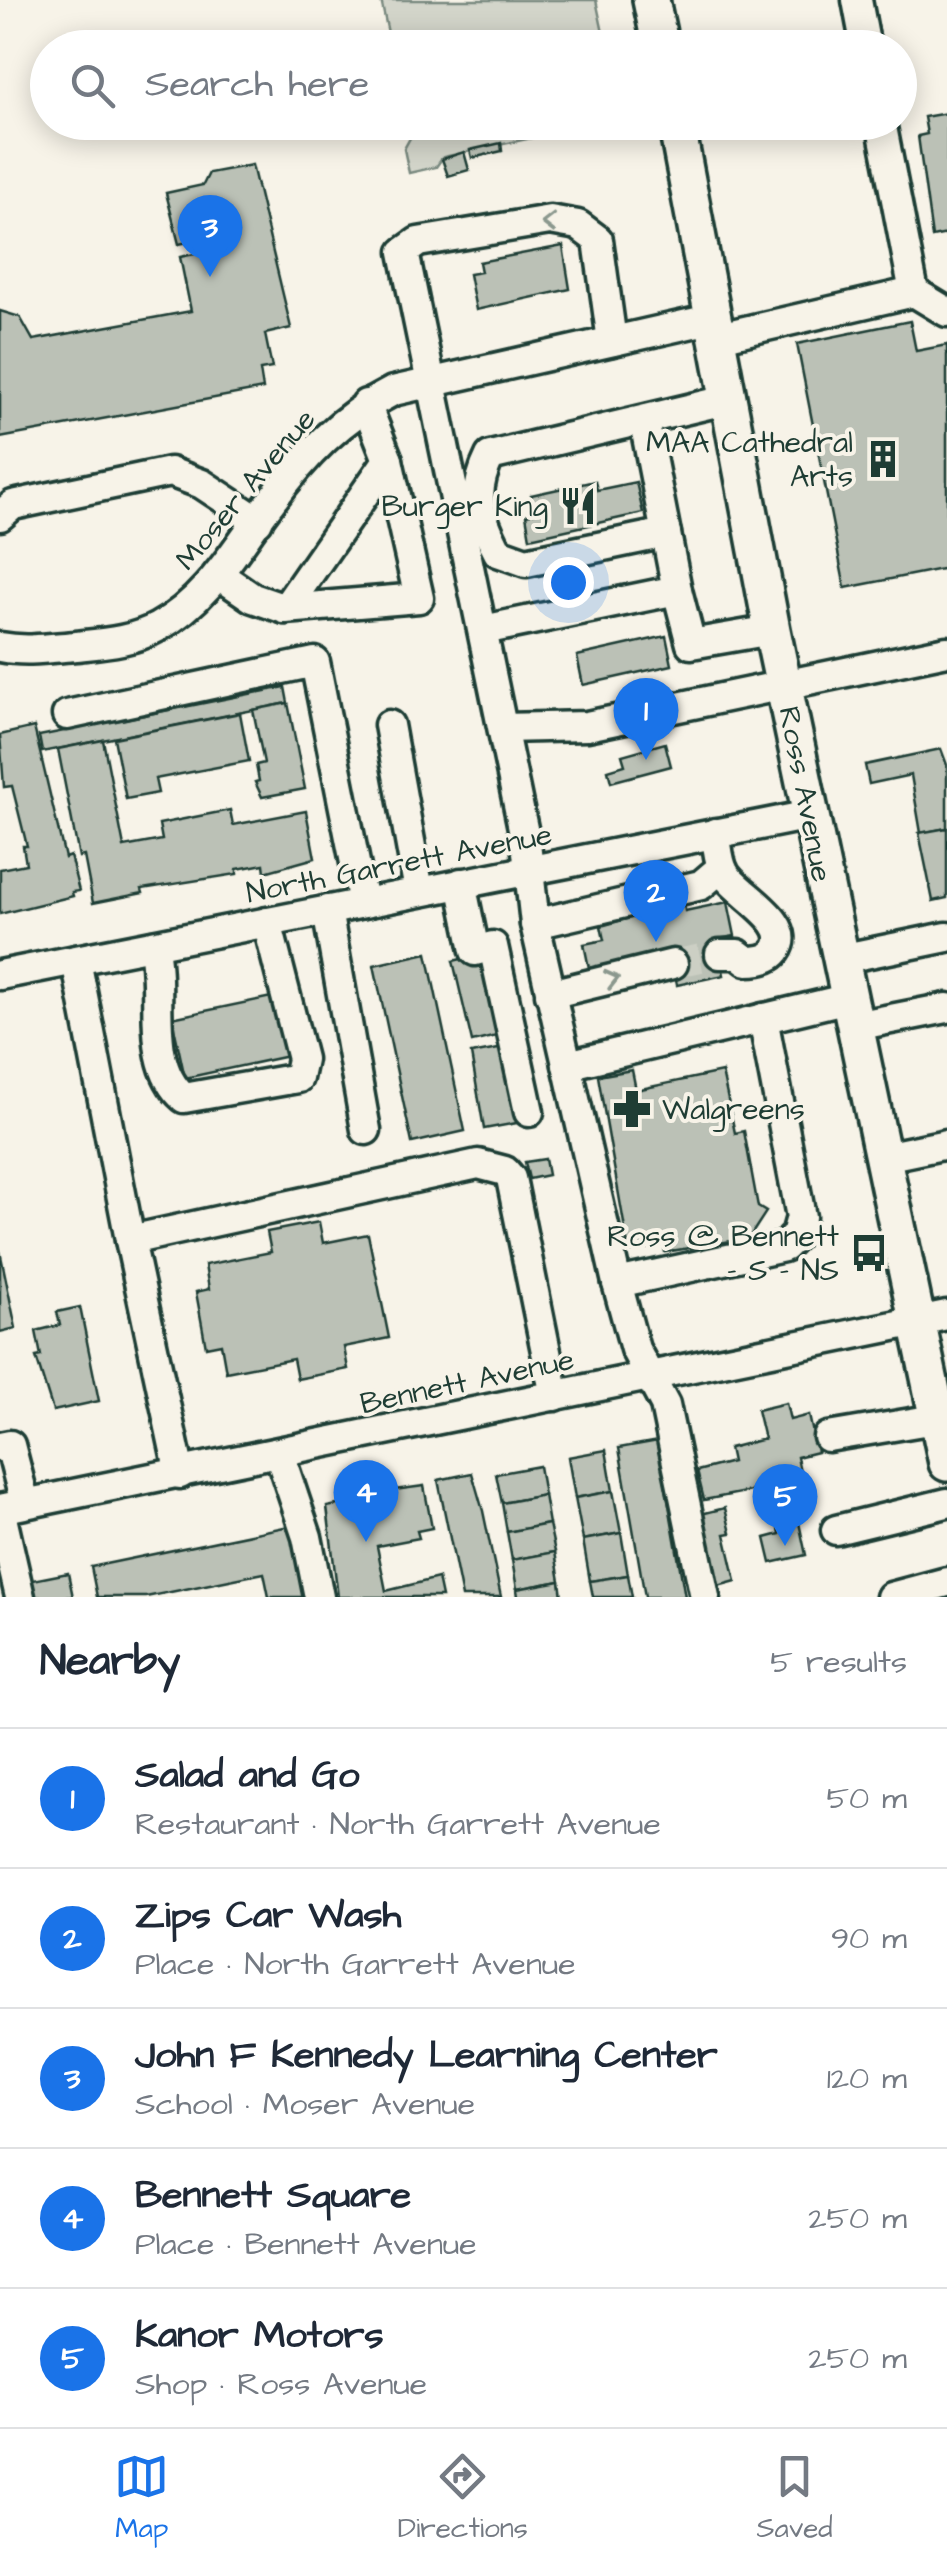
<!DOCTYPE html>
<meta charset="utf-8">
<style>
:root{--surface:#fff;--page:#f2f2f3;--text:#1f2937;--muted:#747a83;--line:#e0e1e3;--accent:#1a73e8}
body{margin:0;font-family:"Architects Daughter",sans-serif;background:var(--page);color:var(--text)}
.you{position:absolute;left:568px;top:582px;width:35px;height:35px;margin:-25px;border:8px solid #fff;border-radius:50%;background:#1a73e8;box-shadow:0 0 0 15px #1a73e833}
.badge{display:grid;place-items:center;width:65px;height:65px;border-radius:50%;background:var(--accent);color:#fff;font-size:32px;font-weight:700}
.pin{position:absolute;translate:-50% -82px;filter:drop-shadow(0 2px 5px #0008)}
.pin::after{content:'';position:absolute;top:52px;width:35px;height:30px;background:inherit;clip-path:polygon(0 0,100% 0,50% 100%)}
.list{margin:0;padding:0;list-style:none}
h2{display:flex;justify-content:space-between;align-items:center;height:130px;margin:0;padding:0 40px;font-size:42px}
h2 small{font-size:32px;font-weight:400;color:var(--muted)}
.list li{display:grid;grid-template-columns:65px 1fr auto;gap:30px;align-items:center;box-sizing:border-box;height:140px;padding:0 40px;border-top:2px solid var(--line)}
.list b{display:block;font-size:38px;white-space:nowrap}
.list p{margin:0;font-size:32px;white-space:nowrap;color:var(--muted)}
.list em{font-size:32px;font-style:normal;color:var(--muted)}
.icon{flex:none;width:55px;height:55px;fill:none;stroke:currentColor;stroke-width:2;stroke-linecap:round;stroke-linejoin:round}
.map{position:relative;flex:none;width:947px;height:1597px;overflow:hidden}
.search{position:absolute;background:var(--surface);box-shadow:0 5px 25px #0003;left:30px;right:30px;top:30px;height:110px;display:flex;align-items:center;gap:25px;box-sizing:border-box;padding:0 35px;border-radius:55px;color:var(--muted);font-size:38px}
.sheet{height:830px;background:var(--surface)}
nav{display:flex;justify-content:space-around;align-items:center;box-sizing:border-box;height:140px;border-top:2px solid var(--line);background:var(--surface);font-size:28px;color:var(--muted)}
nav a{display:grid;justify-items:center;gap:5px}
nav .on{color:var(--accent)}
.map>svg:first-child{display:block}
.garden{fill:#d3d5ca;stroke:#79897f;stroke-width:2.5}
.building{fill:#bbc1b6;stroke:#1f3d34;stroke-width:2.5}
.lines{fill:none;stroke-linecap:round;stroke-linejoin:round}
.minor-tunnel{stroke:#cccfc4;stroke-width:28;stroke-dasharray:28 14;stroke-linecap:butt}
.minor-casing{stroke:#1f3d34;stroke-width:35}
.major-casing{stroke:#1f3d34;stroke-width:42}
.minor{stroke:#f7f3e8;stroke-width:28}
.major{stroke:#f7f3e8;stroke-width:35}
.oneway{stroke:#8b988e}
.labels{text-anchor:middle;stroke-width:8;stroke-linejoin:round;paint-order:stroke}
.poi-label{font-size:30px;fill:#1f3d34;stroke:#f7f3e8;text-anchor:end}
.street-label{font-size:30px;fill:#1f3d34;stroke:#f7f3e8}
</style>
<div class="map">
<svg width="947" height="1597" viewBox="0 0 947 1597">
<rect width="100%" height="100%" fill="#f7f3e8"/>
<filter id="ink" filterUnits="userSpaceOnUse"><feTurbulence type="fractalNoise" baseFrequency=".01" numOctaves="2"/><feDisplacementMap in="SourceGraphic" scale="20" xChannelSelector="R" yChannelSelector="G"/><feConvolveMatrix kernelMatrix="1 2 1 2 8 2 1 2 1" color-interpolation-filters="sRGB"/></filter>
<g filter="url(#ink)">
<!-- garden -->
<g class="garden">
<path d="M381 0H596L606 47H391Z"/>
<path d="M407 123H601L443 157 436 167 409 173 404 149 410 138Z"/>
</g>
<!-- building -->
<g class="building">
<path d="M947 113V234L932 237 918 136 927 134 924 117Z"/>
<path d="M389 122H410V125L390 129Z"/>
<path d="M501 143 502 151 472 158 470 150Z"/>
<path d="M464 152 469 170 448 176 442 159Z"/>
<path d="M252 165 291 328 265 334 272 368 260 370 263 389 0 438V311L20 317 33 340 191 311 180 257 218 249 215 236 179 244 166 193 203 185 209 173Z"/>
<path d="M563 246 570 289 476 310 469 274 481 272 479 262Z"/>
<path d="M910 321 916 351 947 345V568L845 588 797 344Z"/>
<path d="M595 481 597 490 636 482 643 513 530 538 526 515 534 513 531 495Z"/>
<path d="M666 636 672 665 583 685 577 656Z"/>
<path d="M285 687 288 703 42 752 39 736Z"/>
<path d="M288 703 305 789 262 797 255 782 259 781 256 765 264 763 253 710Z"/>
<path d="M240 713 249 761 155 779 158 793 126 799 114 738Z"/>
<path d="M34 727 65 858 70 856 79 891 72 892 73 896 0 914V869L26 864 23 846H27L12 786 4 787 0 735Z"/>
<path d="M103 740 124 847 162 840 159 824 230 810 233 825 306 811 315 858 265 872 264 864 237 869V874L142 889 143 893 93 903 84 856 79 857 58 749Z"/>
<path d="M665 743 671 766 611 782 608 770 625 765 622 755Z"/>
<path d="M941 749 947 765V828L921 833 911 775 869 784 865 765Z"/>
<path d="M947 828V898L933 901 919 833Z"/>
<path d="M728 902 735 936 717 939 724 975 677 985 670 952 589 968 584 944 604 940 601 926 684 903 685 911Z"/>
<path d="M427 953 465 1131 412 1143 374 965Z"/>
<path d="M486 953 505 1034 472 1042 453 961Z"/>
<path d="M276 996 288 1056 185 1078 172 1018Z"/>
<path d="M515 1046 528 1121 484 1129 471 1054Z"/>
<path d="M632 1070 636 1090 722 1072 735 1133 744 1131 758 1207 766 1212 749 1238 665 1252 664 1245 629 1252 598 1076Z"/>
<path d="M545 1159 548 1175 529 1179 525 1162Z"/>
<path d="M319 1222 323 1243 368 1234 389 1338 344 1347 348 1369 297 1379 293 1359 226 1372 221 1344 206 1347 196 1292 209 1289 205 1265 271 1252 267 1232Z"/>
<path d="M0 1251 16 1328 0 1332Z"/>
<path d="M80 1307 99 1401 53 1411 36 1357 41 1356 36 1331 60 1325 57 1312Z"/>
<path d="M786 1403 790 1420 809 1415 817 1452 797 1457 802 1481 704 1500 697 1471 732 1462 729 1448 764 1439 757 1410Z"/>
<path d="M658 1441 685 1597H645L619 1448Z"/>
<path d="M606 1450 613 1491 575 1498 568 1457Z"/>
<path d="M539 1466 544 1495 502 1503 496 1474Z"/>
<path d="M472 1473 483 1511 501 1597H462L438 1480Z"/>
<path d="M424 1486 432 1528 417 1531 419 1538 377 1546 386 1591 438 1578 442 1597H338L327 1507 352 1502 351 1497 365 1495 366 1500 379 1497V1492Z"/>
<path d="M613 1491 621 1533 583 1540 575 1498Z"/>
<path d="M544 1495 549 1524 507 1532 502 1503Z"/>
<path d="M725 1508 731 1533 725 1534 736 1581 718 1586 701 1514Z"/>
<path d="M798 1518 806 1555 771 1563 765 1538 780 1534 778 1523Z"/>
<path d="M299 1524 313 1597H269L264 1573 146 1597H97L91 1567Z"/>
<path d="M549 1524 555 1552 512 1560 507 1532Z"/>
<path d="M621 1533 628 1575 590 1581 583 1540Z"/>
<path d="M555 1552 560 1581 517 1589 512 1560Z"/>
<path d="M68 1573 73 1597H31L28 1581Z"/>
<path d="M628 1575 632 1597H593L590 1581Z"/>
<path d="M560 1581 562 1597H518L517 1589Z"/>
</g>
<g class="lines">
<!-- minor-tunnel -->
<path class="minor-tunnel" d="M673 964 720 954"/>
<!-- minor casing -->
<g class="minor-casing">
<g id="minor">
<path d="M857 0 866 48"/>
<path d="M881 122 914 292 947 312"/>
<path d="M719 337 914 292"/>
<path d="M612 341 598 240 578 225 550 220 418 242 404 252 526 843 535 924 617 1283 635 1349 665 1405 705 1597"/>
<path d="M0 516 13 505 170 472 202 484 258 521"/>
<path d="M666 533 526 562 498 552C479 515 471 494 490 456L730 399"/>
<path d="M218 574 253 598 285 609 388 460 366 404"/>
<path d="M677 590 691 644 772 630"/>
<path d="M285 609 419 598 388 460"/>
<path d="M483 630 677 590 644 421"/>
<path d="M0 647C26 652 50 648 76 646 104 643 133 641 158 627 209 599 236 547 270 503 304 456 341 417 393 391L715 318"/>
<path d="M67 715 315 662 363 903"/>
<path d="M389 725 419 891"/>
<path d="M503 728 587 726 947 651"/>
<path d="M715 833C718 846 718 861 724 872 735 894 797 922 776 951 769 960 757 961 747 961L738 954H720"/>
<path d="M461 883 475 951 493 946 529 1112"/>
<path d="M327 910 366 1130"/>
<path d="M535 924 701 885 721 868"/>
<path d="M153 945C165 992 143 1063 184 1098L298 1078 302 1059 267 922"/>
<path d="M840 959 947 937"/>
<path d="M76 960 130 1240"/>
<path d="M0 975 810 815"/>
<path d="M550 994 673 964"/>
<path d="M855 1026 947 1008"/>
<path d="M567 1065 849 998"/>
<path d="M884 1157 947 1144"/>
<path d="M617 1283 784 1247 796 1235 801 1217 763 1018"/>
<path d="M828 1437 947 1417"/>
<path d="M0 1447 10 1445 25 1503"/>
<path d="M279 1453 307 1537 319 1597"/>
<path d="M180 1474 130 1240 478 1164 505 1171 511 1178 555 1396"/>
<path d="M0 1509 947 1315"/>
<path d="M0 1509 20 1597"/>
<path d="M836 1530 947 1503"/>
<path d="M891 1597 947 1582"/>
</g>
</g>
<!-- major casing -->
<g class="major-casing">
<g id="major">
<path d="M651 0 661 48"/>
<path d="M676 122 772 630 947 1463"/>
</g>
</g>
<!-- minor -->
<use href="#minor" class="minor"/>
<!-- major -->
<use href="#major" class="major"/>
</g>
<!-- one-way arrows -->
<defs><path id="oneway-chevron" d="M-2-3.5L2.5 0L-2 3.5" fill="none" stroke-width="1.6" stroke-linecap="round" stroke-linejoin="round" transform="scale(2.5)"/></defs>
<g class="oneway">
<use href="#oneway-chevron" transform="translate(549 223) rotate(180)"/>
<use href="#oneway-chevron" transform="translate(612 979) rotate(-14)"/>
</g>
</g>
<!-- icons -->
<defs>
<g id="building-bare" transform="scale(3)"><path d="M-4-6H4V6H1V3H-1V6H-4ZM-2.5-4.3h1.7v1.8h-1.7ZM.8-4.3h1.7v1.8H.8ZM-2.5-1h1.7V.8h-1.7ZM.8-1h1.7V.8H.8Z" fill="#1f3d34" stroke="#f7f3e8" stroke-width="2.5" paint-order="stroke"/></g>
<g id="restaurant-bare" transform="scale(3)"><path d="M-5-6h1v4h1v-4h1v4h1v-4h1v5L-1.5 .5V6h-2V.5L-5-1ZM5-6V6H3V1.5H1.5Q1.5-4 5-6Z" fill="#1f3d34" stroke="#f7f3e8" stroke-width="2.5" paint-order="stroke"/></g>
<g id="pharmacy-bare" transform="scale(3)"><path d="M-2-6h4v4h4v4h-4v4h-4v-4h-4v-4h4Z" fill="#1f3d34" stroke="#f7f3e8" stroke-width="2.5" paint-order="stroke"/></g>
<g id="bus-bare" transform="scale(3)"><path d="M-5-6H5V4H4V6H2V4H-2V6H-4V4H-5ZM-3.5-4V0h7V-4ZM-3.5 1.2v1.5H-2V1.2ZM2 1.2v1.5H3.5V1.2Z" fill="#1f3d34" stroke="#f7f3e8" stroke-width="2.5" paint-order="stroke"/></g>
</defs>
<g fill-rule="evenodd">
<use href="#building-bare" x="883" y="459"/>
<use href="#restaurant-bare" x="578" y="506"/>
<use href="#pharmacy-bare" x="632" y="1109"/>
<use href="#bus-bare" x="869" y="1253"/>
</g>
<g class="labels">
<!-- poi labels -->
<g class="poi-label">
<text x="853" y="452">MAA Cathedral<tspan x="853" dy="34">Arts</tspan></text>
<text x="548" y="516">Burger King</text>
<text x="662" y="1119" text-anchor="start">Walgreens</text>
<text x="839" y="1246">Ross @ Bennett<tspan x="839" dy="34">- S - NS</tspan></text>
</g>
<!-- street labels -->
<g class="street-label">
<text transform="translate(245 489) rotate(-50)" y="10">Moser Avenue</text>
<text transform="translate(806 794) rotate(79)" y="10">Ross Avenue</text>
<text transform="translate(399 863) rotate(-11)" y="10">North Garrett Avenue</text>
<text transform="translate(467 1381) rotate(-12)" y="10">Bennett Avenue</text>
</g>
</g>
</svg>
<div class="you"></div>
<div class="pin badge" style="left:646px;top:760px">1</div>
<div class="pin badge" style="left:656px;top:942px">2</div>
<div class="pin badge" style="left:210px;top:277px">3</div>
<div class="pin badge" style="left:366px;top:1542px">4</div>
<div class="pin badge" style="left:785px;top:1546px">5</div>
<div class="search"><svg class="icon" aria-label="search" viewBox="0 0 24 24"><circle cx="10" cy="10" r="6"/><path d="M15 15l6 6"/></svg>Search here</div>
</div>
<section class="sheet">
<h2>Nearby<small>5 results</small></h2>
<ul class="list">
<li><span class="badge">1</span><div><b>Salad and Go</b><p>Restaurant · North Garrett Avenue</p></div><em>50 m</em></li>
<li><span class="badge">2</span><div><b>Zips Car Wash</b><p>Place · North Garrett Avenue</p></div><em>90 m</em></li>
<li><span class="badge">3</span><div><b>John F Kennedy Learning Center</b><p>School · Moser Avenue</p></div><em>120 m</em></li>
<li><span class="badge">4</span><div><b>Bennett Square</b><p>Place · Bennett Avenue</p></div><em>250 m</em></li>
<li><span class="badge">5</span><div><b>Kanor Motors</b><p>Shop · Ross Avenue</p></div><em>250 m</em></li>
</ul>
</section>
<nav>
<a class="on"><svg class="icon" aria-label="map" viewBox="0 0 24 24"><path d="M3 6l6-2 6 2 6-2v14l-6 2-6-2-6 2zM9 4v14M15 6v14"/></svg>Map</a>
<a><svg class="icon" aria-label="directions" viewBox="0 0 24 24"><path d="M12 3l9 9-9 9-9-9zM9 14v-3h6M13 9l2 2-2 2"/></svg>Directions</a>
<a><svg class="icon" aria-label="saved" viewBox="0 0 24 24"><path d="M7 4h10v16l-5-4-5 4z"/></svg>Saved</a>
</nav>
